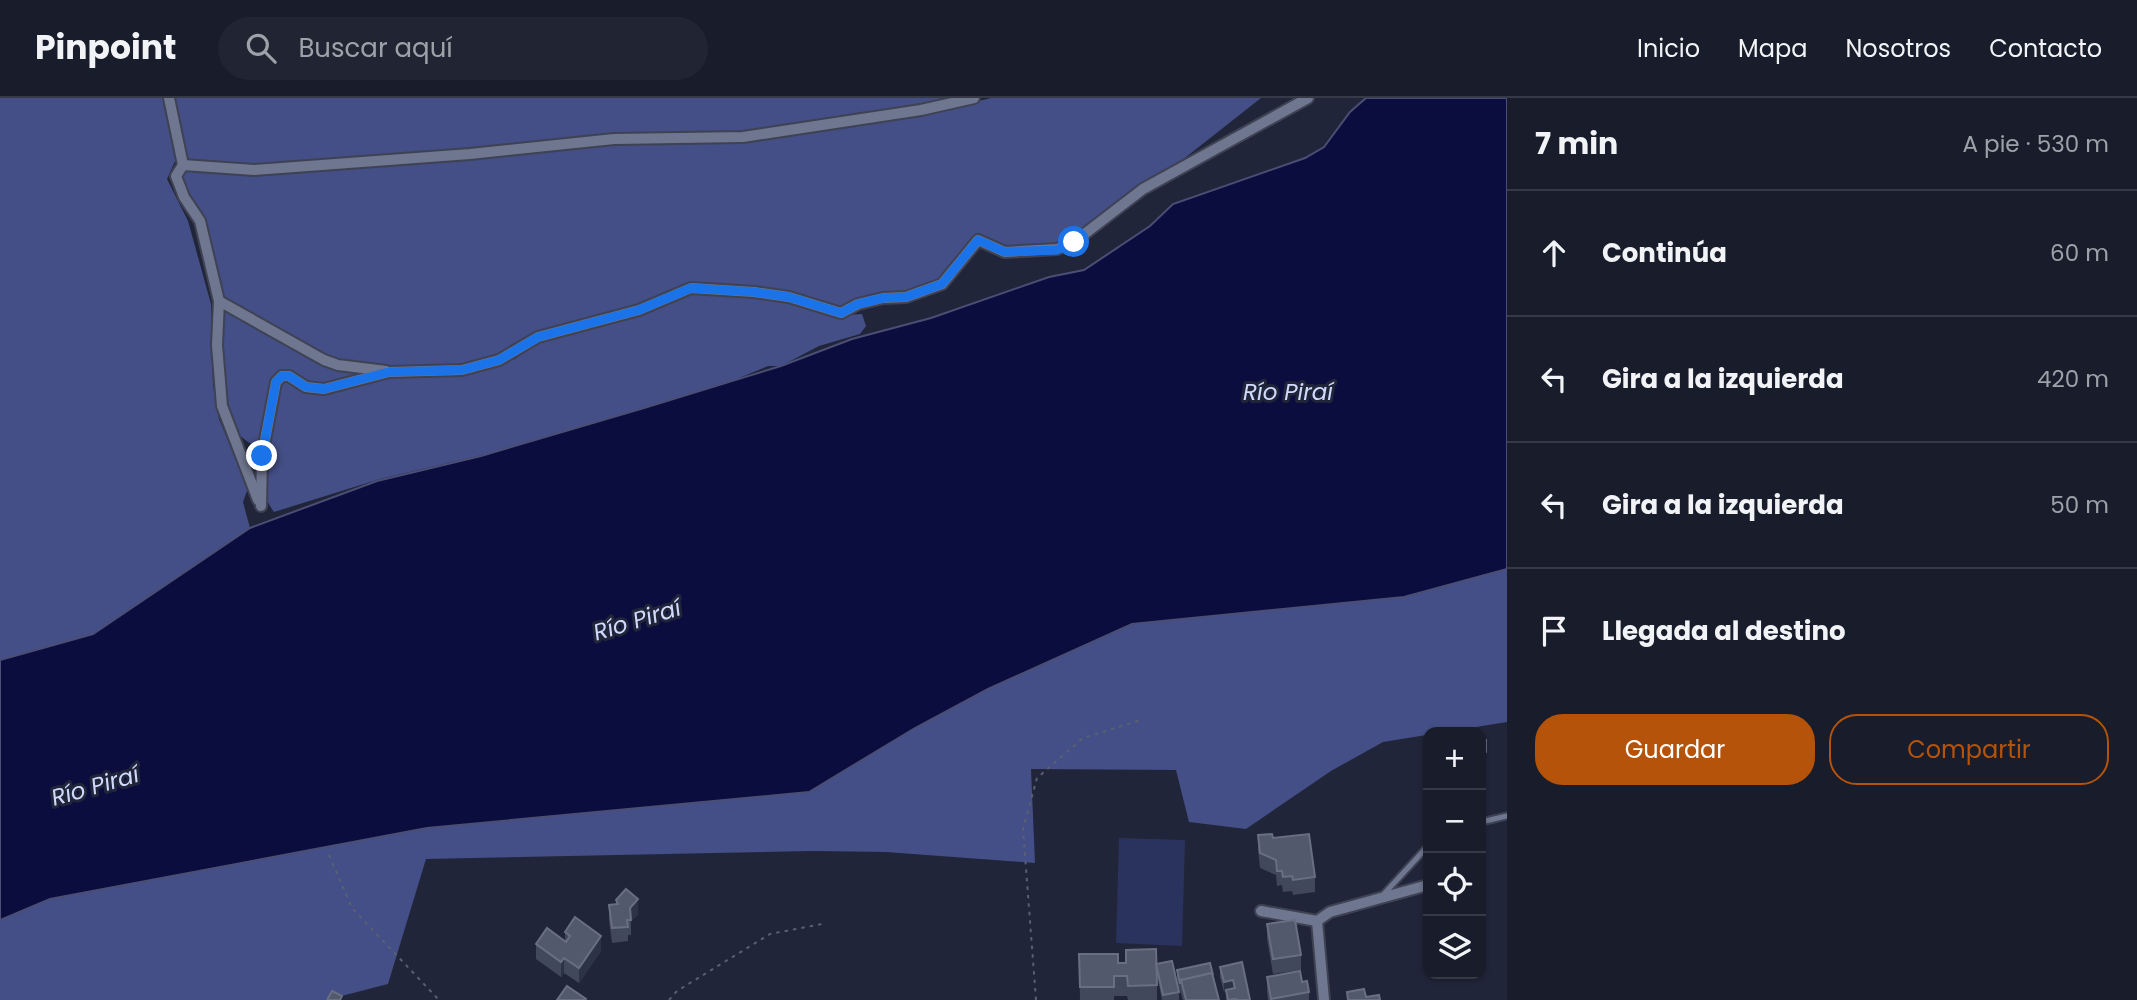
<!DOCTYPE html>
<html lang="es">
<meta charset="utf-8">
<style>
:root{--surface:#181c2b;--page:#212533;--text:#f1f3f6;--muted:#9fa1a9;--line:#363a47;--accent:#b45309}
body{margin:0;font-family:Poppins,sans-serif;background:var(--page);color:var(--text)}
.controls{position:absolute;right:21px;bottom:21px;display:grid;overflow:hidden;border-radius:14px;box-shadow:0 2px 5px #0004}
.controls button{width:63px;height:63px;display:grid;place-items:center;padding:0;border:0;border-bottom:2px solid var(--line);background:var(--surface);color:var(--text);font:35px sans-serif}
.stop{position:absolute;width:21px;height:21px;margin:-16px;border:5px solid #1a73e8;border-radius:50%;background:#fff}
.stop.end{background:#1a73e8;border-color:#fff;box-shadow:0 2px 7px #0008}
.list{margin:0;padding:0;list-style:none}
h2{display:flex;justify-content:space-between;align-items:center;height:91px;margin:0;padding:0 28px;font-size:30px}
h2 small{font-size:23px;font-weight:400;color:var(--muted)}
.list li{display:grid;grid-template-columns:46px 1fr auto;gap:21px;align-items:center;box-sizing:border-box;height:126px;padding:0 28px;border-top:2px solid var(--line)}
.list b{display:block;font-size:26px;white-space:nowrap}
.list em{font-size:23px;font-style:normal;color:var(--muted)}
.actions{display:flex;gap:14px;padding:21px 28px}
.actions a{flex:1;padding:16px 0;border:2px solid var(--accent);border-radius:28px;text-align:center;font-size:24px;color:var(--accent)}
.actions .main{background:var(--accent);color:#fff}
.icon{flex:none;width:38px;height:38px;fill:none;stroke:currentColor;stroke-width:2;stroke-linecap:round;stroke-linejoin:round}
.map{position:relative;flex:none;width:1507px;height:902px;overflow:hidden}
header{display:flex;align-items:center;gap:42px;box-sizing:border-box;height:98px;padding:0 35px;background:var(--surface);border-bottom:2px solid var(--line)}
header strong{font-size:33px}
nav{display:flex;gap:38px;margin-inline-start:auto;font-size:24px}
.search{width:490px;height:63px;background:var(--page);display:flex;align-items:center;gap:18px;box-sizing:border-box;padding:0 24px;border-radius:38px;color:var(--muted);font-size:26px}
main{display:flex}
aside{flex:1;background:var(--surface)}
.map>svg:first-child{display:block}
.green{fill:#2a335e}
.forest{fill:#434f86}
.water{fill:#0b0d3e;stroke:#4b4e74;stroke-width:2}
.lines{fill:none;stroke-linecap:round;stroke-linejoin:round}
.lane-casing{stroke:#3e4253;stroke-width:9}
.street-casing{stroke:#3e4253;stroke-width:14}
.path{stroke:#5b5f72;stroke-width:2;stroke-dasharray:3.5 5;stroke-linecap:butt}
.lane{stroke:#6f768f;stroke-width:5}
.street{stroke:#6f768f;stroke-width:10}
.wall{fill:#42485c}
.shaded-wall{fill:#2d3347}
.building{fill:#53596d;stroke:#696f82;stroke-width:2}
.route{stroke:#1a73e8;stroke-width:9}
.labels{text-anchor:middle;stroke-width:6;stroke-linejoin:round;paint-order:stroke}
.water-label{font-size:23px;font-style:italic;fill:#d0dafc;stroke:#202539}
</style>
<header>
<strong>Pinpoint</strong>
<div class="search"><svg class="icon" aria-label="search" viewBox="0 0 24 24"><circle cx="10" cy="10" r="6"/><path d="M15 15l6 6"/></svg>Buscar aquí</div>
<nav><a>Inicio</a><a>Mapa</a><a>Nosotros</a><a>Contacto</a></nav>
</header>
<main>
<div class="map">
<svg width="1507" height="902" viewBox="0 0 1507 902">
<rect width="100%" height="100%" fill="#202539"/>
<!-- green -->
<path class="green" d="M1119 740 1185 742 1182 848 1116 845Z"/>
<!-- forest -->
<g class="forest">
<path d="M0 0H165L177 59 167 81 188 123 211 206 213 287 219 321 248 390 243 404 250 430 93 536 0 562Z"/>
<path d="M172 0H959L738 35 570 42 311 66 219 68 206 62H187Z"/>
<path d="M991 0H1261L1167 74 1056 149 1006 151 981 138 941 182 916 192 843 210 709 187 570 228 500 260 473 267 393 271 337 265 224 205 202 117 180 80 189 70 616 44H694L963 7Z"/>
<path d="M691 193 769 200 845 217 862 216 866 228 860 236 819 248 781 268H768L727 285 621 317 499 353 380 381 274 414C262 398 257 373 262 352 264 342 271 332 274 322 278 307 278 294 283 280L305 290 515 261 538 243Z"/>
<path d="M223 210 296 249 376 273 322 289 281 275 262 343 254 347C208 326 222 251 223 210Z"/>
<path d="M1507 471V624L1383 644 1331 673 1246 731 1189 724 1176 672 1031 671 1035 765 886 754 813 753 426 761 388 886 326 902H0V822L50 801 427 730 809 694 915 630 988 591 1132 526 1404 499Z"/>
</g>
<!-- water -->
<path class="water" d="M1366 0H1507V471L1404 499 1132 526 988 591 915 630 809 694 427 730 50 801 0 822V562L93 536 250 430 377 383 481 358 644 310 781 268 852 241 931 220 1049 179 1084 172 1150 128 1173 106 1305 60 1324 49 1350 14Z"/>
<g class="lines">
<!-- lane casing -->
<g class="lane-casing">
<g id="lane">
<path d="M1481 724 1507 718"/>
<path d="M1383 797 1428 748"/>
</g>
</g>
<!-- street casing -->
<g class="street-casing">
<g id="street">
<path d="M169 0 183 67 176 78 184 99 200 123 219 203 217 247 222 308 258 402"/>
<path d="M183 67 254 72 470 56 614 41 743 39 921 12 974 0"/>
<path d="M219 203 324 262 338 267 386 273"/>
<path d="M261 408 262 358 276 284 282 278H289L306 289 324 291 389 274 462 272 499 262 538 239 639 212 691 190 754 194 789 199 841 215 858 206 883 200 906 199 942 186 978 142 1005 154 1057 151 1074 144 1143 91 1308 0"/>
<path d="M1261 813 1317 823 1330 814 1428 787"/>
<path d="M1317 823 1324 902"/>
</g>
</g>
<!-- path -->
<g class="path">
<path d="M329 757 352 810 439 902"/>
<path d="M669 902 677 893 770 836 822 826"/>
<path d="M1036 902 1023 731 1037 680 1083 640 1141 622"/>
</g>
<!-- lane -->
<use href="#lane" class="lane"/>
<!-- street -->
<use href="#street" class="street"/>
</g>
<!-- wall -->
<g class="wall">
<path d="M1481 642H1486V664L1481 665Z"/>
<path d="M1258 737 1273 740 1315 779V794L1293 797 1292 793 1283 794 1282 787 1277 788 1276 777 1260 770 1258 752Z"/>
<path d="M616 802 638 816 631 823V837H628V843L612 845 609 822V807H616Z"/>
<path d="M1267 826 1301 857V872L1273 876 1267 841Z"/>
<path d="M565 834 601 853 579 885 564 875 561 879 536 861V846L565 843Z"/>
<path d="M1079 856 1118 865 1156 867 1179 894V902H1162L1157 877V902H1128L1127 898H1114V902H1080Z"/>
<path d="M1220 869 1250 902H1226V894H1224L1220 879Z"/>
<path d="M1177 872 1219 902H1183L1177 882Z"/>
<path d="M1267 879 1302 884 1309 894V902H1268L1267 894Z"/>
</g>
<!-- shaded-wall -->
<g class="shaded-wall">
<path d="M638 801V816L631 823 630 810Z"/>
<path d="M601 838V853L579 885V870Z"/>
<path d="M564 860V875L561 879V864Z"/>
<path d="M1233 882V892L1224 894V884Z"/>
</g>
<!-- building -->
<g class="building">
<path d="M1481 642H1486V654L1481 655Z"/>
<path d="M1272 736 1273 740 1309 736 1315 779 1293 782 1292 778 1283 779 1282 773H1277L1276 762 1260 755 1258 737Z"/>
<path d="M626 791 638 801 630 810 631 822H627L628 829 612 830 609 807 618 806 616 802Z"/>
<path d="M575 819 601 838 579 870 564 860 561 864 536 846 547 830 566 844 570 838 565 834Z"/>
<path d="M1295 822 1301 857 1273 861 1267 826Z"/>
<path d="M1156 851 1157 887 1128 888 1127 878H1114V889H1080L1079 856H1118V865H1126V852Z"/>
<path d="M1172 863 1179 894 1163 897 1156 866Z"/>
<path d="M1242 864 1250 902H1236V901L1228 902 1226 892 1235 890 1233 882 1224 884 1220 869Z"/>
<path d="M1210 865 1213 877 1212 875 1181 882V885H1180L1177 872Z"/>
<path d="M1300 873 1302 884 1307 883 1309 894 1271 901 1267 879Z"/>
<path d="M1212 875 1219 902H1186L1181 882Z"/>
<path d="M567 888 586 901 585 902H557Z"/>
<path d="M1364 891 1366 899 1379 897 1380 902H1348L1347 894Z"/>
<path d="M332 893 342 898 340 902H327Z"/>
</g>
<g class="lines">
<!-- route -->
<path class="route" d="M262 358 276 284 282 278H289L306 289 324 291 389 274 462 272 499 262 538 239 639 212 691 190 754 194 789 199 841 215 858 206 883 200 906 199 942 186 978 142 1005 154 1057 152 1074 144"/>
</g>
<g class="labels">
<!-- water labels -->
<g class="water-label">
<text x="1288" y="302">Río Piraí</text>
<text transform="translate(637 522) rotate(-17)" y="8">Río Piraí</text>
<text transform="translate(95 688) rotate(-16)" y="8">Río Piraí</text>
</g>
</g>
</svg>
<div class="controls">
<button>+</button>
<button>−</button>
<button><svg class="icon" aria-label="locate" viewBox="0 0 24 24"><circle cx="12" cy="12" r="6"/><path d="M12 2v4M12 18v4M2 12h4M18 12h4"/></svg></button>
<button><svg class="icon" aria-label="layers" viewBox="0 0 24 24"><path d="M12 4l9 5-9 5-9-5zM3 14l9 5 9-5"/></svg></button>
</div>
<div class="stop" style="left:1074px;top:144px"></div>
<div class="stop end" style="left:262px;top:358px"></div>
</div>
<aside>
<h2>7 min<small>A pie · 530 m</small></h2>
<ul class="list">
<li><svg class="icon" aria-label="ahead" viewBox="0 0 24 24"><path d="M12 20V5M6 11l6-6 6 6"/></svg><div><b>Continúa</b></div><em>60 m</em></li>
<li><svg class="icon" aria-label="left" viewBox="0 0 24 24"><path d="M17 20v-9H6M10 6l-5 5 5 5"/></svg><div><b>Gira a la izquierda</b></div><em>420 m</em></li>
<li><svg class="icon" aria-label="left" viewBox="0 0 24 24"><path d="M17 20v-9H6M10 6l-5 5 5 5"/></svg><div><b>Gira a la izquierda</b></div><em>50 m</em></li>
<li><svg class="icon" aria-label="arrive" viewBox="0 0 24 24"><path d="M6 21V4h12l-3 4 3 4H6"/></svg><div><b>Llegada al destino</b></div></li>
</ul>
<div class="actions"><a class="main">Guardar</a><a>Compartir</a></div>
</aside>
</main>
